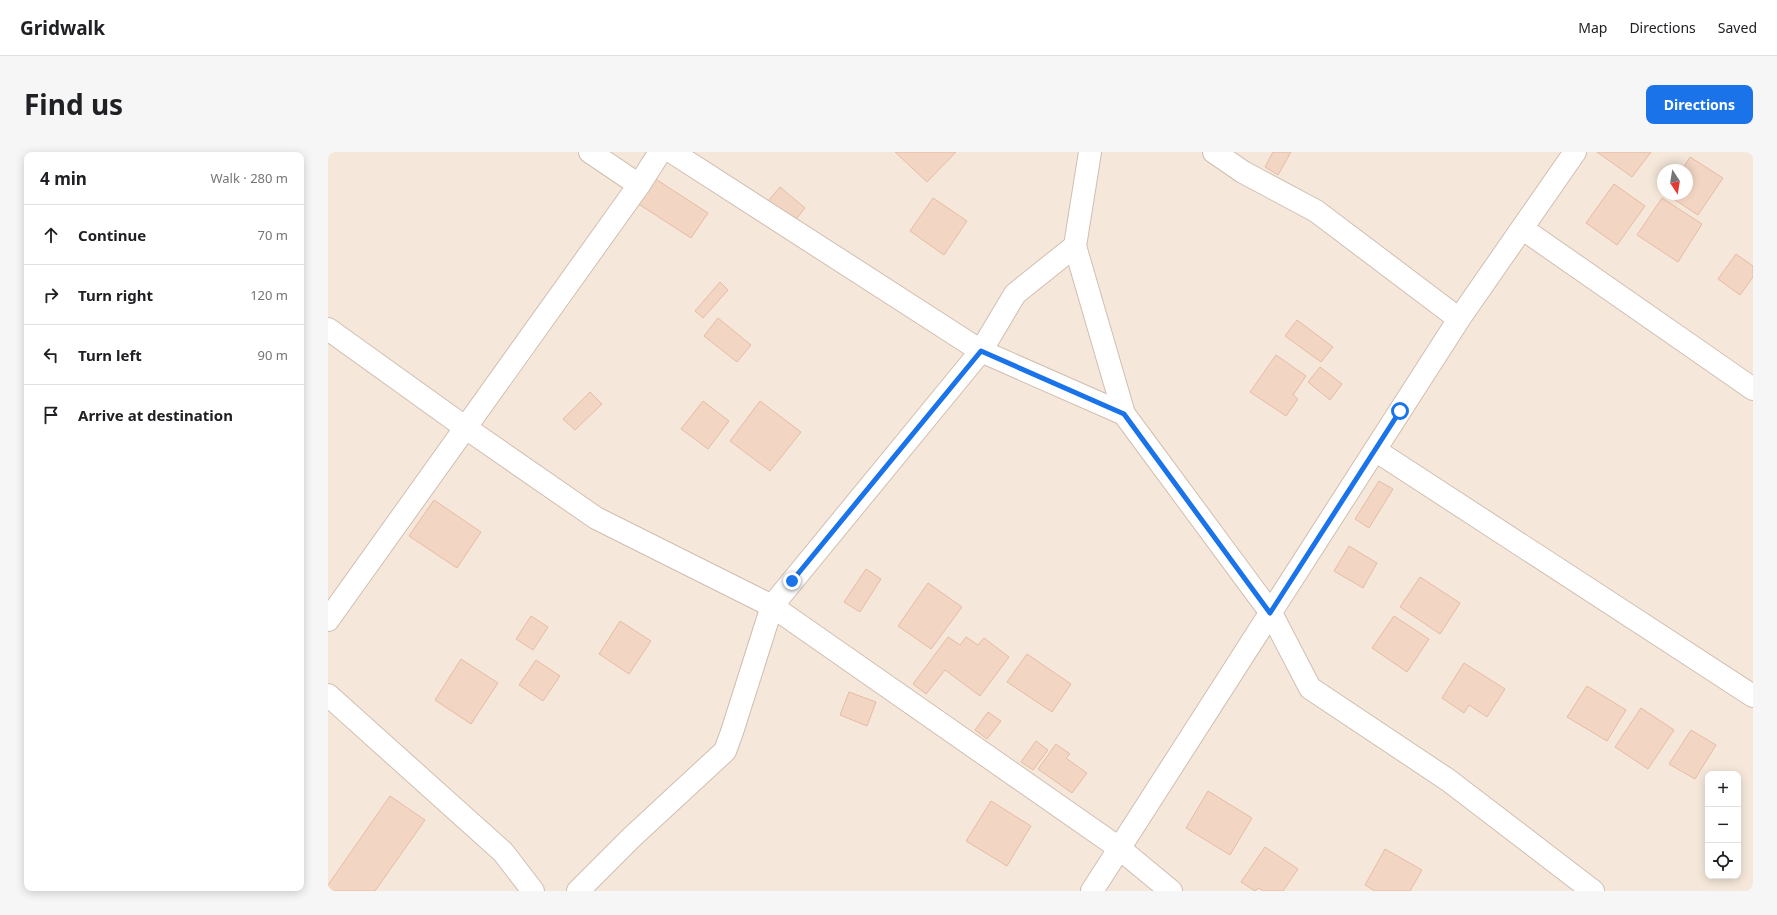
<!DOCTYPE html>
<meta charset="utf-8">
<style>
:root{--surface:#fff;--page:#f6f6f6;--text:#202124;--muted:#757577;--line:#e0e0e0;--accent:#1a73e8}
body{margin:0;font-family:"Noto Sans",sans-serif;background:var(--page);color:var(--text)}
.controls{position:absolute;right:12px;bottom:12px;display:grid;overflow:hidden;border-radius:8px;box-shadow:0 2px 10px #0003}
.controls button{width:36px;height:36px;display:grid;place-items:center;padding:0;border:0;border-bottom:1px solid var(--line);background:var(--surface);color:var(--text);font:20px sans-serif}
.compass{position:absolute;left:1329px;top:12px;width:36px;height:36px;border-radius:50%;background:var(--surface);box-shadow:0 2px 10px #0003;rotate:168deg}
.stop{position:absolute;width:12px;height:12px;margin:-9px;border:3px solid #1a73e8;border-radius:50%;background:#fff}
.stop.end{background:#1a73e8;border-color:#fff;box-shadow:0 1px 4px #0008}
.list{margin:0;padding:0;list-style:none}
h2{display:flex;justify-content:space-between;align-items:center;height:52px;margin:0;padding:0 16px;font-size:17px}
h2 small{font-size:13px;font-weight:400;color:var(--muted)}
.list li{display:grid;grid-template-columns:26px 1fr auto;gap:12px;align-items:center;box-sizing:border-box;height:60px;padding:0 16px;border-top:1px solid var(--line)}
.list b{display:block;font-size:15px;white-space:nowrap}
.list em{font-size:13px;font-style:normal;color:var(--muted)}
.icon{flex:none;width:22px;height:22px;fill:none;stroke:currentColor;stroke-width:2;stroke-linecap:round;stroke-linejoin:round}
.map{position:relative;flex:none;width:1425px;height:739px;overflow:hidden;border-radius:8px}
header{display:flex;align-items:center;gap:24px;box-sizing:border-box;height:56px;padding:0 20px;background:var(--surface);border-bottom:1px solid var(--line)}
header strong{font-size:19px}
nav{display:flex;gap:22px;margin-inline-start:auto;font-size:14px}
.intro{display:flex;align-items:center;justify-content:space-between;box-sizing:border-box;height:96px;padding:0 24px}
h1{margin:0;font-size:28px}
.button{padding:10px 18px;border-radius:8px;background:var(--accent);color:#fff;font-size:14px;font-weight:700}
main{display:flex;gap:24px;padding:0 24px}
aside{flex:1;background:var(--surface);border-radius:8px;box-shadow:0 2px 10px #0003}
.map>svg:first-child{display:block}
.residential{fill:#f5e8da;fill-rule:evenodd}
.building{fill:#f3d5c3;stroke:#e6bba3}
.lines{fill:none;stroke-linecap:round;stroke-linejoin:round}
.minor-casing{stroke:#d1beb0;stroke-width:24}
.minor{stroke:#fff;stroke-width:22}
.route{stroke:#1a73e8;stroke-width:5}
</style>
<header>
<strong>Gridwalk</strong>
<nav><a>Map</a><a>Directions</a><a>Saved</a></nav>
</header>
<div class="intro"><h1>Find us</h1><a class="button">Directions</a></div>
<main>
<aside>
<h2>4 min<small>Walk · 280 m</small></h2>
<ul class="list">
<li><svg class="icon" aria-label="ahead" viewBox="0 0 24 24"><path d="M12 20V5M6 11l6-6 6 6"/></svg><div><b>Continue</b></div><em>70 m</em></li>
<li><svg class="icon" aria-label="right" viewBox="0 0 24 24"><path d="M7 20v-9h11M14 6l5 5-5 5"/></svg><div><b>Turn right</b></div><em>120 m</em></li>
<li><svg class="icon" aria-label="left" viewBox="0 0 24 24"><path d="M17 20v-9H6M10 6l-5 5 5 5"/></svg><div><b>Turn left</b></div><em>90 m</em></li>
<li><svg class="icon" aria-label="arrive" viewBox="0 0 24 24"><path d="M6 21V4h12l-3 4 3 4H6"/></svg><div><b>Arrive at destination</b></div></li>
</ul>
</aside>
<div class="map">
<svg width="1425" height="739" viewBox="0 0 1425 739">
<rect width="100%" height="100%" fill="#fdf6ec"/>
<!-- residential -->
<path class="residential" d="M0 0H1425V739H0ZM1335 18H1359V42H1335ZM1380 622H1410V724H1380Z"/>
<!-- building -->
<g class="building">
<path d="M567 0H628L599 30Z"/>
<path d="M945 0H963L950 23 937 15Z"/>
<path d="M1269 0H1323L1304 25Z"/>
<path d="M1362 5 1395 26 1370 63 1338 42H1359V18H1354Z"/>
<path d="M326 26 380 61 363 86 309 51Z"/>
<path d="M1286 32 1317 54 1289 93 1258 71Z"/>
<path d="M452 35 477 56 465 71 440 49Z"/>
<path d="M605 46 639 69 616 103 582 79Z"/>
<path d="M1334 46 1374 72 1350 110 1309 83Z"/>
<path d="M1408 102 1425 114V125L1412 143 1390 127Z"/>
<path d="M392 130 400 138 375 166 367 159Z"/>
<path d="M390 166 423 193 409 210 376 184Z"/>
<path d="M969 168 1005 195 993 210 957 184Z"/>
<path d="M948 203 978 224 965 243 970 247 958 264 922 240Z"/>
<path d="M992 215 1014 232 1002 248 980 230Z"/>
<path d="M262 240 274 252 247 278 235 267Z"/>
<path d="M375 249 401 269 380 297 353 277Z"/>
<path d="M432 249 473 280 442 319 402 289Z"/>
<path d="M1051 329 1065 337 1041 376 1027 367Z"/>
<path d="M106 348 153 380 129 416 81 384Z"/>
<path d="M1021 394 1049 411 1035 436 1006 419Z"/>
<path d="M538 417 553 427 532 460 516 450Z"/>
<path d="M1092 425 1132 451 1112 482 1072 455Z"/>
<path d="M600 431 634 455 603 497 570 474Z"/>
<path d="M203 464 220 475 205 498 188 487Z"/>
<path d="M1066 464 1101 487 1079 520 1044 496Z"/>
<path d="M292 469 323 489 301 522 271 502Z"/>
<path d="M620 485 632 493 638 485 650 493 656 486 681 505 652 544 617 518 598 542 585 532Z"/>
<path d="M699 502 743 532 724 560 679 530Z"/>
<path d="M133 507 170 531 143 572 107 548Z"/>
<path d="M208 508 232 524 215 549 191 533Z"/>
<path d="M1136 511 1177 537 1159 565 1141 553 1136 561 1114 546Z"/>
<path d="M1259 534 1298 558 1279 589 1239 565Z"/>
<path d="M521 540 548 550 539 574 512 563Z"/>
<path d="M1313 556 1346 578 1320 617 1287 595Z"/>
<path d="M660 560 673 569 659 587 647 578Z"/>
<path d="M1363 578 1388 593 1367 627 1341 612Z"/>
<path d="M708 589 720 598 705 618 693 610Z"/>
<path d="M728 592 742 602 738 606 759 621 744 641 710 617Z"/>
<path d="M880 639 924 666 902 703 858 676Z"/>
<path d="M62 644 97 668 47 739H0V733Z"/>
<path d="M663 649 703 674 679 714 638 689Z"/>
<path d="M937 695 970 717 955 739H935L931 736 927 739 913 730Z"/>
<path d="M1057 697 1094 718 1082 739H1047L1037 733Z"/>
</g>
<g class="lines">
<!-- minor casing -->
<g class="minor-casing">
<g id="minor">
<path d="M262 0 311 33"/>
<path d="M344 0 653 199 796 262"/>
<path d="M762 0 747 94 796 262 943 461 982 536 1120 628 1265 739"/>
<path d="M886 0 915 20 988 59 1131 167"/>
<path d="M1195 77 1425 237"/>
<path d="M0 177 138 276 268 366 444 454 791 696 843 739"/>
<path d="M1047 298 1425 544"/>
<path d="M0 468 311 33 332 0"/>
<path d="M0 543 175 700 205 739"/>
<path d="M250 739 304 685 397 599 404 580 444 454 653 199 687 142 747 94"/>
<path d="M764 739 1131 167 1247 0"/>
</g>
</g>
<!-- minor -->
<use href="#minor" class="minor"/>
</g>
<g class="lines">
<!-- route -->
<path class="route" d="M464 429 653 199 796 262 942 461 1072 259"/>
</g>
</svg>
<div class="controls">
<button>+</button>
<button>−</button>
<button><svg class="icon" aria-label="locate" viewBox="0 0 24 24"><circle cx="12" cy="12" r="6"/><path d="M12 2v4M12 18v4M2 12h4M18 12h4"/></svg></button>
</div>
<svg class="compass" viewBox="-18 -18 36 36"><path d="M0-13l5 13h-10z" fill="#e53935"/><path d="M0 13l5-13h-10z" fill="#757577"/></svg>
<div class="stop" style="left:1072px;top:259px"></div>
<div class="stop end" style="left:464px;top:429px"></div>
</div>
</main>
